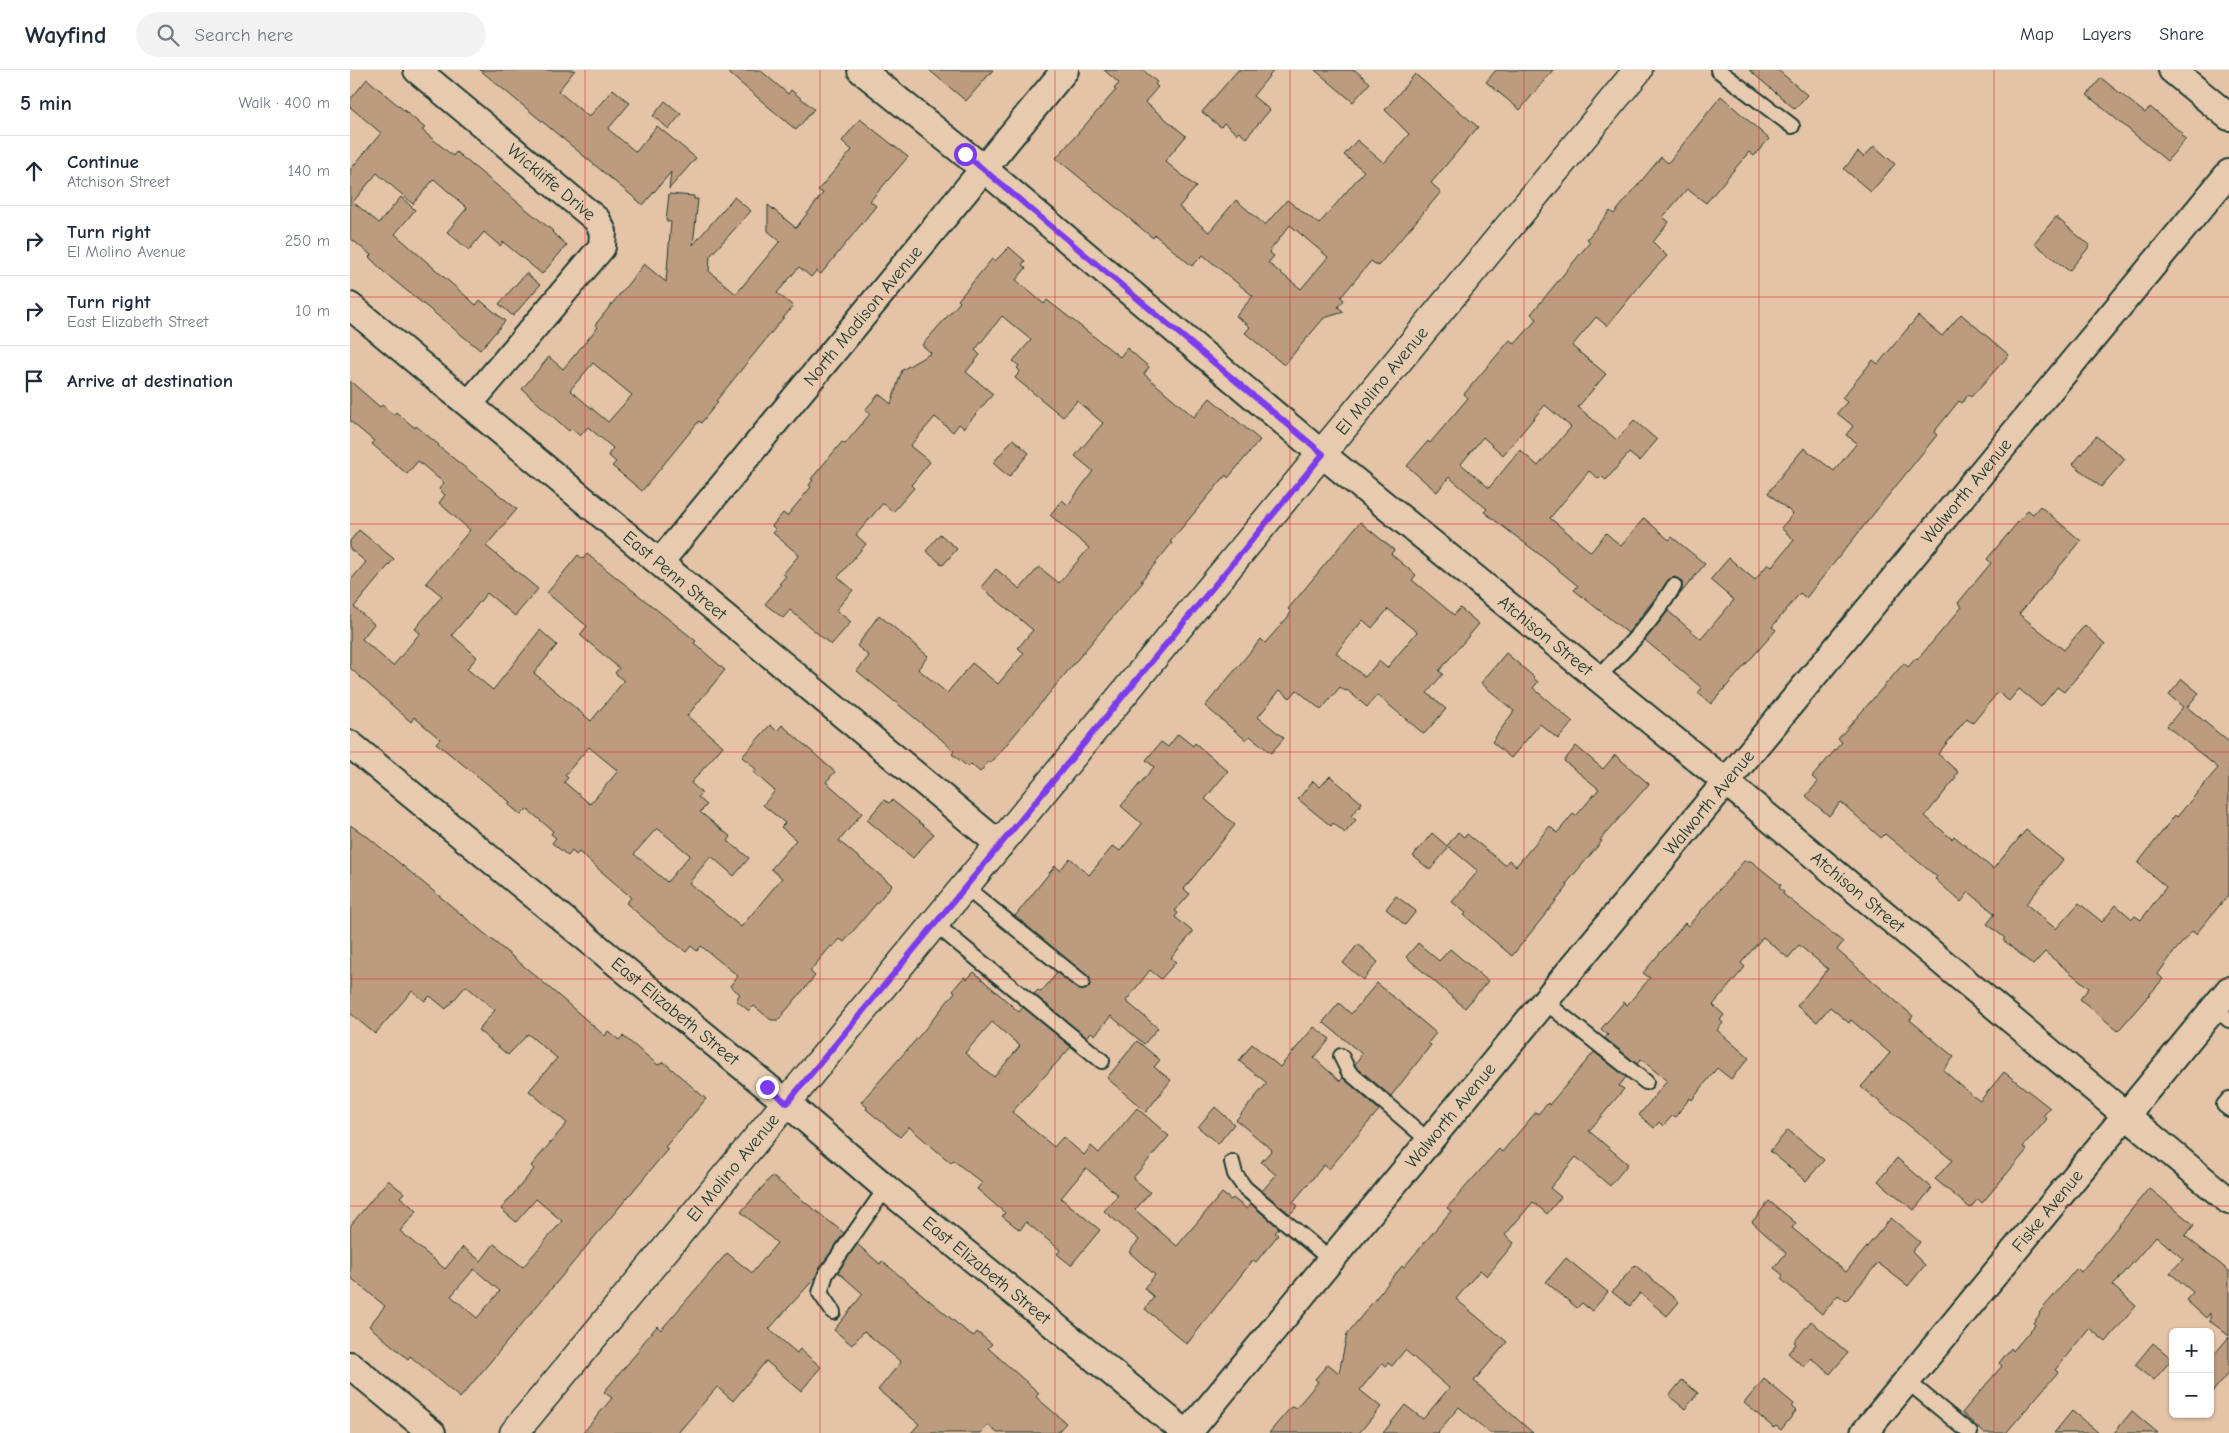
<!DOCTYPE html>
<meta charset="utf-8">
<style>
:root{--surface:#fff;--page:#f2f2f3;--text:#1f2937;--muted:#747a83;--line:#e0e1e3}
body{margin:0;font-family:"Comic Neue",sans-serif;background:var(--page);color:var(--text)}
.controls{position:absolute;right:15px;bottom:15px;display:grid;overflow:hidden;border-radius:8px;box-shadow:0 1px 4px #0004}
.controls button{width:45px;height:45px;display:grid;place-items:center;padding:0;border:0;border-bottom:1px solid var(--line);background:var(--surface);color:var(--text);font:25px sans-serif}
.stop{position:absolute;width:15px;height:15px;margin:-11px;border:4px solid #7c3aed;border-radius:50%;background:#fff}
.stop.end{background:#7c3aed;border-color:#fff;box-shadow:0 1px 5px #0008}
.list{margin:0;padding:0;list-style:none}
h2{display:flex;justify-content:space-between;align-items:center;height:65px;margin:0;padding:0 20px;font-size:21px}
h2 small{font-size:16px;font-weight:400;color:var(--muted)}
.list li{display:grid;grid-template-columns:32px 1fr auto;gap:15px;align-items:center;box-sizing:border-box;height:70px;padding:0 20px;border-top:1px solid var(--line)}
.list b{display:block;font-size:19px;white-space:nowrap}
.list p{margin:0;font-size:16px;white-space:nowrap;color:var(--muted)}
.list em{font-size:16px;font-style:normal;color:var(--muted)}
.icon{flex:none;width:28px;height:28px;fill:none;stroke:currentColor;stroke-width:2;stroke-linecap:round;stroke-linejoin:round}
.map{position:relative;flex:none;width:1879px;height:1363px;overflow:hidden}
header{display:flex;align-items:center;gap:30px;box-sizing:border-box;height:70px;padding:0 25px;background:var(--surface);border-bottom:1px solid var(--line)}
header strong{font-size:24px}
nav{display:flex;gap:28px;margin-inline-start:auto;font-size:18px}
.search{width:350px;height:45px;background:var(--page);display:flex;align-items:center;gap:12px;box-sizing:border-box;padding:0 18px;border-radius:28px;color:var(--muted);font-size:19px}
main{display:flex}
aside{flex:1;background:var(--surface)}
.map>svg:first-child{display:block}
.building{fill:#bc9b7f;stroke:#1f3d34;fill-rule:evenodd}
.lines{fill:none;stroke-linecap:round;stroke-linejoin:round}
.service-casing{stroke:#1f3d34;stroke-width:18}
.minor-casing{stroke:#1f3d34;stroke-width:30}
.tertiary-casing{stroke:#1f3d34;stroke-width:31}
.service{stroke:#e8cbaf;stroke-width:14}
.minor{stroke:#e8cbaf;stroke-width:26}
.tertiary{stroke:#e8cbaf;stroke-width:28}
.route{stroke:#7c3aed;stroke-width:6}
.grid{fill:none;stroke:#d62828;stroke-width:1;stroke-opacity:0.55}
.labels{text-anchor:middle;stroke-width:5;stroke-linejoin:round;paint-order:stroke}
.street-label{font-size:18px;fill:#1f3d34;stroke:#e8cbaf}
</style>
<header>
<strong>Wayfind</strong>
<div class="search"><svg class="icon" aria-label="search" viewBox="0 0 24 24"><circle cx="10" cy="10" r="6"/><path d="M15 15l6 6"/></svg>Search here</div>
<nav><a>Map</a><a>Layers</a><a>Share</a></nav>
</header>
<main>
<aside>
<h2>5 min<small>Walk · 400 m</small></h2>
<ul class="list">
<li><svg class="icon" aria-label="ahead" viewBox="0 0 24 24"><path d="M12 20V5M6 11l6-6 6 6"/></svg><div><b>Continue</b><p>Atchison Street</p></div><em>140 m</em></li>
<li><svg class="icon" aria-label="right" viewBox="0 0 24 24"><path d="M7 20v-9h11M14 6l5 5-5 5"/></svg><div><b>Turn right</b><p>El Molino Avenue</p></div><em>250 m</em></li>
<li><svg class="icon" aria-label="right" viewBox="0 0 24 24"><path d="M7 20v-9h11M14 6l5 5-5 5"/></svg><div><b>Turn right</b><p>East Elizabeth Street</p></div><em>10 m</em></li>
<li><svg class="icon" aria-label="arrive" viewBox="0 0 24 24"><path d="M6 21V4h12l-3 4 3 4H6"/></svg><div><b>Arrive at destination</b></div></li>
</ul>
</aside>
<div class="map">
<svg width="1879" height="1363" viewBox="0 0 1879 1363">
<rect width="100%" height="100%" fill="#e5c3a6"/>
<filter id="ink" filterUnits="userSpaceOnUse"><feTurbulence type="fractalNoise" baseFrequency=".02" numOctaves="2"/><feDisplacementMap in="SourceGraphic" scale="10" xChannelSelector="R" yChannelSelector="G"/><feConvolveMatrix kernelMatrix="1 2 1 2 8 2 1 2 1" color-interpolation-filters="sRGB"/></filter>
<g filter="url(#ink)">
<!-- building -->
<g class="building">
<path d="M130 0H225L208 21 239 47 263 19 280 33 258 59 286 82 307 56 346 88 319 119 321 102 293 135Z"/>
<path d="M375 0H410L438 24 441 20 464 39 446 60Z"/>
<path d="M579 0H643L616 31Z"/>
<path d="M754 0H793L807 12 805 14 808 17 795 32 836 66 815 91 846 117 829 137 859 162 886 130 915 155 937 130 969 154 1014 101 994 85 1007 70 1034 93 1059 64 1035 40 1065 4 1128 57 1081 113 1091 122 1028 196 1021 191 991 227 994 230 988 237 994 242 974 248 934 295 895 263 900 257 886 246 903 226 853 185 842 196 805 165 803 168 706 88 766 20 764 19 769 13ZM940 155 978 187 951 219 918 193 924 186 919 182Z"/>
<path d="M888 0H924L903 26 920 40 896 68 889 62 887 64 874 53 871 57 868 55 852 42Z"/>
<path d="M965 0H1005L1020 13 1003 32Z"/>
<path d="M1146 0H1203L1170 40 1136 12Z"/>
<path d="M1399 0H1428L1457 25 1445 39Z"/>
<path d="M1751 8 1795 43 1800 37 1833 64 1831 66 1836 69 1817 91 1737 25Z"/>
<path d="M17 9 75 58 72 60 103 86 106 82 203 161 202 162 217 175 192 204 153 172 150 176 134 162 119 180 97 162 117 138 84 109 63 134 27 103 3 132 29 153 51 127 65 140 45 164 126 235 130 230 155 251 130 280 35 203 19 187 21 185 0 168V100L31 63 0 37V30Z"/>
<path d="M1371 26 1419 69 1404 86 1399 82 1356 133 1337 119 1313 147 1319 152 1303 172 1317 186 1295 209 1257 256 1246 247 1222 276 1256 304 1228 337 1267 370 1284 350 1307 370 1289 391 1279 383 1256 410 1251 406 1249 409 1239 401 1200 448 1241 482 1256 463 1271 476 1294 448 1319 470 1322 467 1355 494 1326 529 1332 520V512L1325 507 1320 509 1278 563 1224 520 1228 516 1189 484 1134 442 1137 439 1099 407 1087 422 1057 396 1078 371 1080 373 1118 328 1114 324 1160 270 1165 274 1187 249 1181 244 1240 172 1237 169 1260 141 1264 144 1311 87 1318 93ZM1195 335 1221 357 1188 396 1170 380 1139 418 1111 394 1133 367 1153 385Z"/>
<path d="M315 31 331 44 319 59 303 46Z"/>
<path d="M510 49 558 87 520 131 526 136 471 204 466 201 461 207 449 197 427 223 443 236 366 331 368 332 351 353 349 351 292 421 262 396 266 392 258 385 263 378 238 357 230 366 221 358 219 361 172 319 199 287 213 299 248 257 245 255 294 194 316 212 321 152 316 151 319 124 344 126V129H348L343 175 384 127 401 141 360 186 359 201 386 224 430 171 418 161V135L446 158 473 123 468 120 502 80 492 71ZM243 293 282 325 258 352 220 320Z"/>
<path d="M1524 76 1545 94 1521 122 1494 99 1508 82 1514 87Z"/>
<path d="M1706 147 1740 176 1719 201 1684 173Z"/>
<path d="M659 177 675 191 672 195 676 198 666 210 694 234 697 230 770 287 777 278 799 297 794 304 844 347 860 328 910 370 878 408 876 405 820 472 822 473 791 511 793 512 767 542 641 693 639 691 630 702 621 694 618 697 602 684 604 681 592 670 507 601 519 586 507 576 529 545 578 586 568 599 597 623 622 593 648 614 674 583 668 578 683 560 631 517 646 499 670 519 689 497 709 513 739 478 700 445 712 430 718 435 743 401 725 386 753 353 727 331 713 347 665 308 670 301 667 298 669 296 663 291 681 270 652 246 625 280 630 285 616 302 643 324 614 358 609 354 603 362 585 347 560 376 580 392 561 415 564 418 543 442 533 433 506 465 516 474 488 507 503 520 486 540 501 552 481 575 440 540 433 548 415 534 431 515 429 514 436 506 433 504 449 485 423 463 426 460 422 456 433 443 437 446 461 417 459 415 463 410 461 409 492 372 495 374 520 344 515 340 529 324 541 334 552 300 581 283 572 275 610 232 608 230 642 189 645 191Z"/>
<path d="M176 203 190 215 163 246 149 234Z"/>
<path d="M1611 244 1659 285 1621 327 1618 325 1612 333 1609 331 1584 362 1587 365 1468 513 1456 528 1450 523 1422 557 1426 560 1361 634 1348 623 1352 618 1295 570 1318 541 1351 569 1384 530 1360 510 1379 488 1405 510 1418 494 1422 497 1444 470 1431 458 1443 444 1418 423 1434 402 1454 378 1484 401 1507 373 1496 365 1503 356 1487 343 1497 332 1492 328 1523 290 1528 294 1568 246 1592 266Z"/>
<path d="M0 311 30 337 32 335 44 345 46 342 65 358 66 356 89 375 88 376 167 439 136 476 188 519 165 546 137 523 102 565 127 587 117 599 143 620 190 560 207 575 184 603 241 651 274 611 265 603 269 598 230 565 237 556 197 523 228 485 233 489 237 484 346 571 344 573 375 600 337 646 373 676 341 713 352 723 348 727 357 735 350 742 381 767 378 771 399 788 384 806 361 786 339 813 391 857 432 808 421 799 446 770 431 757 435 753 413 735 425 721 403 702 406 699 392 687 420 655 427 661 432 655 485 702 476 712 512 743 489 771 542 815 494 872 490 869 483 877 481 876 460 901 465 906 428 950H421L404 936 399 941 386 930 390 924 380 916 388 906 351 876 347 881 341 876 336 882 298 852 276 833 281 828 275 822 229 782 226 785 222 781 218 786 202 773 206 768 201 764 203 761 177 739 171 745 158 734 160 732 86 673 90 669 64 647 61 652 0 598V511L16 492 0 479V471L9 460 44 489 4 537 24 554 12 569 43 596 70 563 65 559 92 526 76 513 120 460 89 433 95 425 89 419 94 413 68 391 57 404 22 374 24 371 0 351ZM239 677 268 701 240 734 214 712 218 708 215 705ZM307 758 340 785 317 812 284 784Z"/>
<path d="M1746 366 1775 389 1751 417 1723 394Z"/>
<path d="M663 369 679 383 659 407 643 393Z"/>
<path d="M1690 436 1731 471 1669 544 1714 580 1735 555 1755 574 1714 622 1707 617 1691 637 1669 619 1659 631 1648 622 1623 653 1617 648 1588 684 1608 702 1605 706 1606 708 1575 746 1602 769 1604 766 1643 799 1676 760 1713 790 1676 834 1706 859 1729 833 1752 852 1766 835 1782 849 1785 846 1791 850 1816 817 1788 793 1825 745 1827 747 1868 698 1817 656 1833 637 1819 625 1832 609 1849 623 1837 637 1879 672V824L1846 864 1842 861 1824 882 1808 904 1813 909 1768 961 1730 929 1739 918 1695 882 1683 895 1653 870 1655 868 1637 854 1645 844 1619 822 1611 832 1585 809 1587 807 1535 764 1531 768 1491 732 1479 746 1456 726 1468 712 1462 707 1492 672 1488 669 1554 593 1558 597 1565 589 1567 590 1612 537 1608 533 1641 493 1637 489 1678 440 1683 444Z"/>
<path d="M1010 452 1044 480 1041 484 1066 505 1062 510 1104 545 1110 538 1129 554 1089 601 1093 604 1077 623 1096 639 1074 664 1027 625 1017 637 997 620 995 621 990 617 971 640 947 620 940 628 930 620 908 647 934 668 921 683 900 666 896 670 855 636 911 569 915 573 938 547 941 542 938 539ZM1038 539 1067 562 1037 598 1029 591 1015 607 986 583 1013 550 1022 558Z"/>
<path d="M590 464 607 479 593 495 576 481Z"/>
<path d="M1156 583 1184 607 1183 608 1188 612 1183 618 1223 652 1208 669 1190 654 1161 688 1142 672 1164 641 1131 613Z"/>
<path d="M828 664 843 676 845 673 878 701 855 729 885 755 834 819 840 824 825 841 828 843 825 847 843 862 821 888 826 892 811 909 800 900 776 931 808 958 794 974 761 946 745 965 741 962 736 967 684 924 688 920 691 922 707 903 730 920 739 917 740 908 665 846 705 796 710 800 720 788 739 805 763 776 770 781 792 754 771 736 804 697 796 690 811 672 818 677Z"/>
<path d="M1226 676 1253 699 1265 685 1299 714 1250 770 1252 771 1216 814 1218 816 1162 886 1114 845 1116 843 1102 832 1128 801 1099 777 1080 800 1063 786 1082 763 1097 776 1108 762 1114 767 1117 764 1155 795 1159 790 1166 796 1200 756 1207 763 1223 744 1226 746 1249 719 1214 691Z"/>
<path d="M980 706 1012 733 1001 746 1006 750 995 763 983 753 981 756 948 729 963 711 970 717Z"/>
<path d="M534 730 539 733 542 730 584 764 563 788 517 750Z"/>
<path d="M0 755 18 767 187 907 255 966 258 961 269 970 273 966 308 995 314 992 356 1029 315 1077 318 1079 110 1328 60 1286 58 1289 19 1256 35 1236 0 1207V1156L38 1110 54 1123 50 1127 67 1141 50 1161 95 1199 113 1177 131 1191 144 1174 173 1197 212 1151 186 1129 166 1152 151 1139 184 1099 181 1096 217 1053 179 1021 207 988 178 964 158 985 128 960 145 940 116 916 96 939 80 926 75 931 62 921 25 964 0 943ZM124 1199 150 1221 127 1248 101 1226Z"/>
<path d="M1394 791H1401L1431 815 1429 818 1434 822 1433 824 1493 872 1487 880 1563 946 1560 950 1604 987 1593 1000 1623 1026 1630 1031 1654 1002 1700 1038 1693 1046 1697 1049 1673 1077 1677 1080 1632 1133 1628 1129 1620 1138 1585 1109 1602 1090 1511 1017 1540 983 1501 950 1499 953 1480 937 1467 952 1447 936 1478 899 1449 875 1438 888 1413 867 1391 893 1395 897 1363 935 1374 945 1370 950 1373 953 1367 960 1399 988 1381 1009 1367 998 1342 1030 1340 1028 1325 1047 1323 1045 1313 1056 1309 1052 1304 1058 1289 1045 1317 1011 1291 989 1287 994 1255 968 1258 965 1251 959 1274 932 1277 935 1300 908 1293 903 1335 853 1338 856Z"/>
<path d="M1046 826 1066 841 1055 855 1036 839Z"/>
<path d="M1068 873 1089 891 1100 879 1138 911 1115 938 1056 887Z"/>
<path d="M1008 874 1028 892 1013 910 993 893Z"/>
<path d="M624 902 669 942 673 937 721 977 662 1042 704 1077 713 1067 734 1085 741 1076 749 1083 787 1038 819 1066 783 1108 800 1122 785 1140 827 1176 872 1123 881 1130 883 1128 897 1139 901 1134 929 1158 925 1163 928 1165 906 1192 903 1190 837 1274 795 1239 804 1227 794 1218 805 1205 779 1182 789 1170 754 1141 768 1125 736 1098 711 1128 750 1160 721 1195 707 1184 710 1180 676 1152 670 1160 652 1146 655 1143 627 1119 632 1113 603 1090 601 1093 559 1057 550 1067 516 1039 517 1037 511 1032 571 964 605 922 603 920 614 907 617 909ZM642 952 670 976 644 1007 615 983Z"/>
<path d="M1027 913 1086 963 1078 973 1081 975 1041 1026 1006 997 1005 994 1012 984 973 952 989 933 1001 944Z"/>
<path d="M964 957 980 969 964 988 990 1011 993 1008 1029 1040 979 1099 974 1095 943 1132 948 1136 940 1144 912 1121 926 1105 911 1092 922 1080 886 1050 917 1013 889 991 902 974 930 997Z"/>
<path d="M787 971 810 990 804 997 821 1010 796 1042 757 1008Z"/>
<path d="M1244 982 1276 1007 1269 1016 1274 1019 1239 1061 1278 1094 1260 1116 1226 1087 1200 1118 1211 1127 1197 1144 1183 1132 1155 1165 1164 1173 1137 1206 1130 1200 1106 1229 1157 1272 1124 1311 1183 1363H1140L1109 1337 1088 1362 1089 1363H1033L1055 1335 1073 1349 1099 1318 1055 1280 1042 1296 1038 1293 1036 1296 1032 1293 1010 1320 1031 1337 1009 1363H919L941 1337 946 1338 968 1312 965 1309 978 1294 989 1303 997 1264 1052 1196 1054 1197 1101 1141 1097 1138 1149 1079 1152 1082 1186 1042 1188 1044 1198 1033 1199 1035Z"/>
<path d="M865 1037 884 1054 868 1074 848 1057Z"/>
<path d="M1438 1060 1474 1090 1456 1111 1420 1081Z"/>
<path d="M1547 1088 1582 1118 1564 1140 1528 1111Z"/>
<path d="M422 1106 494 1163 469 1199 465 1208 419 1259 447 1283 450 1279 471 1297 451 1321 416 1291 383 1331 367 1317 328 1363H233L262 1328 254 1322 290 1279 289 1278 307 1256 311 1260 377 1183 402 1203 427 1173 391 1142Z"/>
<path d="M1799 1118 1844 1155 1835 1166 1879 1201V1266L1860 1251V1243L1856 1248 1836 1230 1843 1222 1820 1203 1833 1189 1806 1166 1763 1216 1786 1236 1756 1272 1739 1258 1705 1300 1708 1302 1656 1363H1634L1612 1343 1652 1296 1649 1293 1661 1278 1663 1281 1685 1255 1683 1253 1690 1244 1689 1243 1727 1198 1731 1202Z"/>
<path d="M1419 1131 1446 1153 1442 1158 1496 1202 1541 1148 1570 1172 1562 1182 1575 1195 1558 1216 1528 1193 1496 1231 1488 1225 1472 1244 1431 1209 1433 1205 1424 1198 1436 1183 1402 1152Z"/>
<path d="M507 1174 530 1194 532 1191 616 1261 624 1266 627 1262 642 1274 638 1278 689 1323 686 1327 716 1353 707 1363H647L638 1355 631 1363H561L569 1354 528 1320 551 1292 514 1261 502 1275 484 1260 513 1224 488 1202Z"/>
<path d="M1216 1188 1258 1222 1242 1241 1232 1233 1227 1238 1196 1212Z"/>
<path d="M1285 1195 1329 1232 1317 1246 1290 1223 1280 1236 1262 1222Z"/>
<path d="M1461 1251 1498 1283 1480 1304 1461 1288 1454 1297 1438 1283 1446 1274 1444 1272Z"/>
<path d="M1879 1267V1302L1860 1325V1289Z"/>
<path d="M1803 1273 1822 1289 1804 1310 1785 1295Z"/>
<path d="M1414 1309 1444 1334 1442 1337 1446 1341 1431 1360 1426 1356 1424 1358 1394 1333Z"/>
<path d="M1332 1310 1348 1323 1335 1339 1319 1326Z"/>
<path d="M1722 1341 1749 1363H1704Z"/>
<path d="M1782 1341 1808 1363H1764Z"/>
</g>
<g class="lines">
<!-- service casing -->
<g class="service-casing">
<g id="service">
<path d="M1368 0 1442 56"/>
<path d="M1247 608C1276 579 1303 551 1324 516"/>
<path d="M615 817 732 912"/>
<path d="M585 854 752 991"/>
<path d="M1194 931 1296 1012"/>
<path d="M1864 938 1879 950"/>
<path d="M991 986 999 1002 1079 1071"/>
<path d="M1879 1029 1874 1035 1879 1039"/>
<path d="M882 1092 885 1104 895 1118 982 1191"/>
<path d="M483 1242 470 1223 476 1204 536 1118"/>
<path d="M1557 1311 1620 1363"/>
</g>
</g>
<!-- minor casing -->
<g class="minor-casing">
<g id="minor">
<path id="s1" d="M67 0 247 150 253 162 252 177 119 334"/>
<path id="s2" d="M511 0 634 99 973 385 1376 712 1879 1131"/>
<path d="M1822 0 1879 47"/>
<path id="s3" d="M0 236 650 775"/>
<path id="s4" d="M310 492 715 0"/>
<path id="s5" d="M0 674 437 1033 536 1118 836 1363"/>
<path d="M0 1295 82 1363"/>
<path id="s6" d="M838 1363 1879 103"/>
<path id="s7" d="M1514 1363 1879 920"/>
</g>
</g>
<!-- tertiary casing -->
<g class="tertiary-casing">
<g id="tertiary">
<path id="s8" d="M164 1363 1288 0"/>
</g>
</g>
<!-- service -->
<use href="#service" class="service"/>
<!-- minor -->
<use href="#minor" class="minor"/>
<!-- tertiary -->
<use href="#tertiary" class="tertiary"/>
</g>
</g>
<g class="lines" filter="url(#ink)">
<!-- route -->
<path class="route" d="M417 1017 437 1033 973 384 615 84"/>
</g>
<!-- grid -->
<path class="grid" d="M235 0V1363M470 0V1363M705 0V1363M940 0V1363M1174 0V1363M1409 0V1363M1644 0V1363M0 227H1879M0 454H1879M0 682H1879M0 909H1879M0 1136H1879"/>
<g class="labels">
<!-- street labels -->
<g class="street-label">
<text dy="6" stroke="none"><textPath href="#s1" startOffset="175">Wickliffe Drive</textPath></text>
<text dy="6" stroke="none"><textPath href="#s4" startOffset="319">North Madison Avenue</textPath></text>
<text dy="6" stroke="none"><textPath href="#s8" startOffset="1364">El Molino Avenue</textPath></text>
<text dy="6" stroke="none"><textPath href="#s6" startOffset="1222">Walworth Avenue</textPath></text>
<text dy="6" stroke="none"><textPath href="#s3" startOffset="422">East Penn Street</textPath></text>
<text dy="6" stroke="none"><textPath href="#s2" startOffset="888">Atchison Street</textPath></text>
<text dy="6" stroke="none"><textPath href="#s6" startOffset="818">Walworth Avenue</textPath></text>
<text dy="6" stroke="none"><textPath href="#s2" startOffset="1292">Atchison Street</textPath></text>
<text dy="6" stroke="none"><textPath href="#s5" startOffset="421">East Elizabeth Street</textPath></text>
<text dy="6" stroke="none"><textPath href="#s6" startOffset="412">Walworth Avenue</textPath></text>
<text dy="6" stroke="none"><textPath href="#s8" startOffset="344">El Molino Avenue</textPath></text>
<text dy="6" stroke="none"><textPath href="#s7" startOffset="288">Fiske Avenue</textPath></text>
<text dy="6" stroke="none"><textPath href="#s5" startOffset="826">East Elizabeth Street</textPath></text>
</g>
</g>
</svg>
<div class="controls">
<button>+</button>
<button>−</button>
</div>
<div class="stop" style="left:615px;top:84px"></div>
<div class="stop end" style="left:417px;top:1017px"></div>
</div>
</main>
